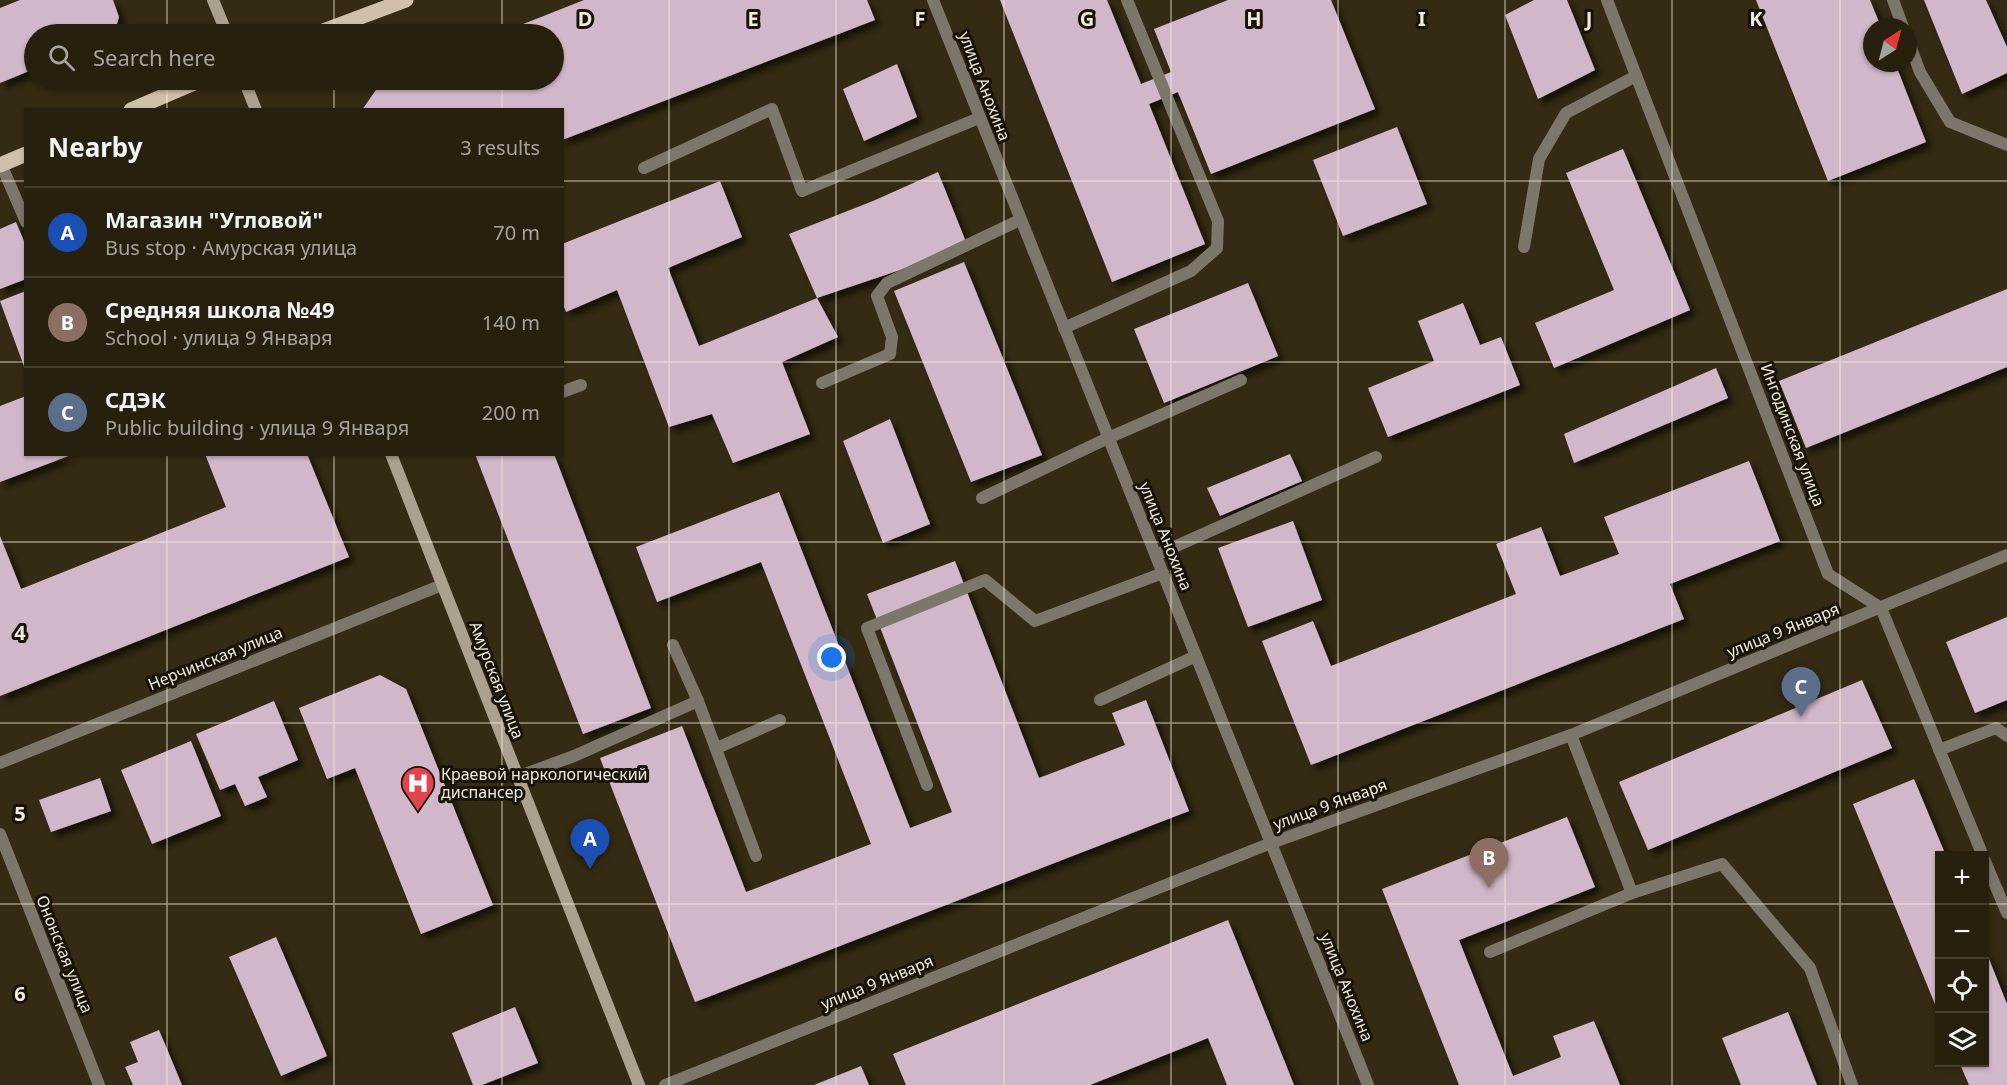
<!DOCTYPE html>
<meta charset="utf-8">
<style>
:root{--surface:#28200e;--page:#342d1c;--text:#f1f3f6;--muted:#a5a39e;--line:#443e2e;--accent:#1a73e8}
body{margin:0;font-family:"Noto Sans",sans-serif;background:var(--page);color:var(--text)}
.controls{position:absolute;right:18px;bottom:18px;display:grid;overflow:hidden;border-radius:0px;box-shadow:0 2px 4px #0004}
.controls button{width:54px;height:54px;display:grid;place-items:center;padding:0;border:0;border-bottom:2px solid var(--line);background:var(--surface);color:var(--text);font:30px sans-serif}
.compass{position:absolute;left:1863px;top:18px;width:54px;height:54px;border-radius:50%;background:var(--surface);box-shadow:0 2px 4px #0004;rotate:36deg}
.you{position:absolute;left:832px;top:658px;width:21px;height:21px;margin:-15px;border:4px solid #fff;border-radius:50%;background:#1a73e8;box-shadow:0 0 0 9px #1a73e833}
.badge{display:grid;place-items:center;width:39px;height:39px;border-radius:50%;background:var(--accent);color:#fff;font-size:20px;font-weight:700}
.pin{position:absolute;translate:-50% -50px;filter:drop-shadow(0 2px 3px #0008)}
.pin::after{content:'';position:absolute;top:32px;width:21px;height:18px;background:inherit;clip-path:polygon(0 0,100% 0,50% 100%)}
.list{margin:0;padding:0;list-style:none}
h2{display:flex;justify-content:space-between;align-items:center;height:78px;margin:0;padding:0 24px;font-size:26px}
h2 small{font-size:20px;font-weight:400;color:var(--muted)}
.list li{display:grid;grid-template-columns:39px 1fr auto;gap:18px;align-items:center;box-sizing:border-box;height:90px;padding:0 24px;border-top:2px solid var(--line)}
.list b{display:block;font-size:22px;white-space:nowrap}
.list p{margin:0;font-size:20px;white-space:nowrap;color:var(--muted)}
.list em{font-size:20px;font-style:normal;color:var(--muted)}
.icon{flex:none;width:33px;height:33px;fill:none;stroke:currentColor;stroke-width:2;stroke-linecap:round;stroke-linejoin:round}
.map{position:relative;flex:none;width:2007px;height:1085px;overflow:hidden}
.search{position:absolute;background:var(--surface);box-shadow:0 2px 4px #0004;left:24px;top:24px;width:540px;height:66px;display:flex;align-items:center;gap:15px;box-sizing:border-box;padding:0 21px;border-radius:33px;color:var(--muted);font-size:22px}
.panel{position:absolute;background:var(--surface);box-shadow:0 2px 4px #0004;left:24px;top:108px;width:540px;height:348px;border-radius:0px}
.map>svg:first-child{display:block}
.building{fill:#d1b7ca;filter:url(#shadow)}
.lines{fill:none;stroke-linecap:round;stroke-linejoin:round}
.lane{stroke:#7d766b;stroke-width:12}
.street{stroke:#7d766b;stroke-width:12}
.secondary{stroke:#aca08f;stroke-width:12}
.primary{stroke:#cfc0ab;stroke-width:15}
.grid{fill:none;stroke:#f3ecde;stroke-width:1.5;stroke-opacity:0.55}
.labels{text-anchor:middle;stroke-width:6;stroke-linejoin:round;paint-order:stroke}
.street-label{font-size:16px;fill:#f3ecde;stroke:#181309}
.poi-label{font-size:16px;fill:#f3ecde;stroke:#181309;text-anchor:start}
.grid-label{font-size:20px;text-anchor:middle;font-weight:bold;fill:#f3ecde;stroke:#181309;stroke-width:6;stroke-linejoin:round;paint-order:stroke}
</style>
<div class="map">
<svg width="2007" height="1085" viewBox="0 0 2007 1085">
<defs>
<filter id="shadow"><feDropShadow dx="5.5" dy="5.5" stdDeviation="3" flood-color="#0009"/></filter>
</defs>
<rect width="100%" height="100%" fill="#352a13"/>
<!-- building -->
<g class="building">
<path d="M20 0H113L119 17 114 34H34V69L0 83V8Z"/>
<path d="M584 0H867L875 20 562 140V110H362L380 84 390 80H554V34H498Z"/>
<path d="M1000 0H1107L1141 84 1171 72 1154 29 1228 0H1331L1375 109 1211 174 1178 92 1149 104 1205 244 1112 282Z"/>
<path d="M1534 0H1567L1595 70 1538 99 1505 15Z"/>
<path d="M1756 0H1870L1881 27H1872V63H1895L1926 142 1828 181Z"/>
<path d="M1924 0H1986L2007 47V73L1962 94Z"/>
<path d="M897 64 917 117 864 141 843 89Z"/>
<path d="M1397 127 1427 204 1343 236 1313 160Z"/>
<path d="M1623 149 1690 310 1554 368 1535 323 1614 290 1566 173Z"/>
<path d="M938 172 966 242 900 270 817 298 838 337 782 362 810 434 733 463 712 414 669 427 617 290 566 312 562 302V244L720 181 742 237 668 268 699 346 817 298 789 234 873 201Z"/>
<path d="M16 222 26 246V279L0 289V229Z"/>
<path d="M964 262 1042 455 971 482 894 291Z"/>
<path d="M1248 283 1278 356 1164 403 1134 329Z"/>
<path d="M2007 289V367L1806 448 1779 381Z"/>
<path d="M26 291V369H25L0 301Z"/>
<path d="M1463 303 1480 345 1501 337 1520 385 1388 437 1368 388 1434 361 1418 321Z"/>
<path d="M1716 368 1728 398 1574 463 1564 434Z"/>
<path d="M26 396V454L71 455 0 482V406Z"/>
<path d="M890 419 930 524 883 543 843 441Z"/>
<path d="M205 454H307L349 557 0 696V536L21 589 226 507Z"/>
<path d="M475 454H554L651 708 583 734Z"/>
<path d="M1290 454 1302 481 1220 516 1207 488Z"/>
<path d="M1749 461 1780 541 1670 584 1684 619 1311 765 1262 641 1313 621 1331 666 1516 594 1496 544 1541 527 1560 576 1619 554 1604 517Z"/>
<path d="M779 492 910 828 952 812 867 594 955 561 1039 778 1125 745 1112 713 1146 700 1189 811 695 1002 600 758 682 726 746 892 871 844 761 562 657 602 636 547Z"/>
<path d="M1293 521 1322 600 1248 627 1218 548Z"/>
<path d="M2007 617V700L1975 713 1946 642Z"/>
<path d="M380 675 406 689 493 905 421 934 355 768 327 779 299 708Z"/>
<path d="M1862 680 1892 748 1648 850 1619 782Z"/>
<path d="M274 701 298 760 258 777 267 797 245 806 235 784 220 790 196 734Z"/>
<path d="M191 741 221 816 152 844 121 770Z"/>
<path d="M100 778 111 811 51 832 39 800Z"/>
<path d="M1914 779 1946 856H1940L1939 1014 1853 804Z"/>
<path d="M1567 817 1595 887 1459 940 1513 1076 1561 1057 1553 1036 1594 1021 1620 1085H1459L1382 889Z"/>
<path d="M1228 920 1294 1085H1227L1208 1038 1090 1085H906L893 1054Z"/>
<path d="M276 937 327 1056 281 1076 229 957Z"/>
<path d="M1985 949 2007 1004V1085H1969L1959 1062H1984Z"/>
<path d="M515 1007 538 1063 482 1085H473L452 1033Z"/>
<path d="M1788 1012 1817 1085H1741L1722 1038Z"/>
<path d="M159 1030 182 1085H133L125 1067 138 1062 130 1042Z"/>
<path d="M861 1066 869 1085H814Z"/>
</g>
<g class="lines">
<!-- lane -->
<g class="lane">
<path d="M1893 0 1903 27"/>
<path d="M1908 40 1920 72 1950 122 2007 145"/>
<path d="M1 164 26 222"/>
<path d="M644 168 772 109 802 191 979 118"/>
<path d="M1524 247 1539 159 1566 113 1636 76"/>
<path d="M1064 328 1191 271 1217 248 1218 221 1127 0"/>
<path d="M822 383 890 354 892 337 877 296 887 283 1020 220"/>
<path d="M562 392 581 385"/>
<path d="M982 498 1108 438 1241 380"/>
<path d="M1156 555 1376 457"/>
<path d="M673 645 698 701"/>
<path d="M1100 700 1196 656"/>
<path d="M1571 735 1632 893 1722 864 1810 968 1852 1085"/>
<path d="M717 748 780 720"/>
<path d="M1939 750 1996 728 2007 736"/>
<path d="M517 777 574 756 698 701 756 856"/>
<path d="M927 785 867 628 985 580 1035 621 1163 573"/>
<path d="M1490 952 1632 893"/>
</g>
<!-- street -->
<g class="street">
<path d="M933 0 1368 1085"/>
<path d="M1607 0 1828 574 1881 608 1983 856"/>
<path d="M0 763 442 585"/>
<path d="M0 834 99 1085"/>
<path d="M1984 859 2007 913"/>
<path d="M665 1085 1271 843 1571 735 2007 555"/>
</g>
<!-- secondary -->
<g class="secondary">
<path d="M213 0 227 34"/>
<path d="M244 80 256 110"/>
<path d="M391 454 639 1085"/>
</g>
<!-- primary -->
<g class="primary">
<path d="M315 34 406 0"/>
<path d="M131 110 201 80"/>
<path d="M0 165 26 154"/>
</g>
</g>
<!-- grid -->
<path class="grid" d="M167 0V34M334 0V34M502 0V34M669 0V1085M836 0V1085M1004 0V1085M1171 0V1085M1338 0V1085M1505 0V1085M1672 0V1085M1840 0V1085M167 80V110M334 80V110M502 80V110M0 181H26M562 181H2007M0 362H26M562 362H2007M167 454V1085M334 454V1085M502 454V1085M0 542H2007M0 723H2007M0 904H1940M1984 904H2007"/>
<!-- icons -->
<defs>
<g id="hospital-pin" transform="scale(1.725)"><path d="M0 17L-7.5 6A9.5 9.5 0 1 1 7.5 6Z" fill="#e0444e" stroke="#181309"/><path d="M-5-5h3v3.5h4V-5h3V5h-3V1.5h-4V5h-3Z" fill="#fff"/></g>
</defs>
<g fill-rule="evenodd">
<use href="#hospital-pin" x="418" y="783"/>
</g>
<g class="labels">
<!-- street labels -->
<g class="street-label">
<text transform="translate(985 86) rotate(69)" y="6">улица Анохина</text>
<text transform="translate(1793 435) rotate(69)" y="6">Ингодинская улица</text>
<text transform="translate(1166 536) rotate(68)" y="6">улица Анохина</text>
<text transform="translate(1783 630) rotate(-22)" y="6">улица 9 Января</text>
<text transform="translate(215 658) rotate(-22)" y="6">Нерчинская улица</text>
<text transform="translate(497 680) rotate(69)" y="6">Амурская улица</text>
<text transform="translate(1330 804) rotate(-20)" y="6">улица 9 Января</text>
<text transform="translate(65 954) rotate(68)" y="6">Ононская улица</text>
<text transform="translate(877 982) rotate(-22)" y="6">улица 9 Января</text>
<text transform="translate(1347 987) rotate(68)" y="6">улица Анохина</text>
</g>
<!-- poi labels -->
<g class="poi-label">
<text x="441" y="780">Краевой наркологический<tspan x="441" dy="18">диспансер</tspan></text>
</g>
</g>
<g class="grid-label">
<text x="585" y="26">D</text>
<text x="753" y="26">E</text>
<text x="920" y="26">F</text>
<text x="1087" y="26">G</text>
<text x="1254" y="26">H</text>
<text x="1422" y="26">I</text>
<text x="1589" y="26">J</text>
<text x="1756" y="26">K</text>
<text x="20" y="640">4</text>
<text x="20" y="821">5</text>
<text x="20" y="1001">6</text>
</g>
</svg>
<div class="controls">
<button>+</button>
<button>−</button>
<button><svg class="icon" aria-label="locate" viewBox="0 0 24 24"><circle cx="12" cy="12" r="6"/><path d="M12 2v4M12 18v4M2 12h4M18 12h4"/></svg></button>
<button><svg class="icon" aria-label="layers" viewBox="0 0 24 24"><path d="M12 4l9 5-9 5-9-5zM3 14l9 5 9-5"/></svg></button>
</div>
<svg class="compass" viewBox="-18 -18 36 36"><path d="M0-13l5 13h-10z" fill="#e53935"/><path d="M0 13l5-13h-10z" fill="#a5a39e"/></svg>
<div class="you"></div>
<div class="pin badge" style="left:590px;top:869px;background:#1a4fb4">A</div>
<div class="pin badge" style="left:1489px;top:888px;background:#8d6e63">B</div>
<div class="pin badge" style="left:1801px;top:717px;background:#5c6f8a">C</div>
<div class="search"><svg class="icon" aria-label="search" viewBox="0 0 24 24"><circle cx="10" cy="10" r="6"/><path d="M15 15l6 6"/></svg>Search here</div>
<section class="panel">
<h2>Nearby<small>3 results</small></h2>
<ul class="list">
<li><span class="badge" style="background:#1a4fb4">A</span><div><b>Магазин &quot;Угловой&quot;</b><p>Bus stop · Амурская улица</p></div><em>70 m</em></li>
<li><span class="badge" style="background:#8d6e63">B</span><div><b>Средняя школа №49</b><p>School · улица 9 Января</p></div><em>140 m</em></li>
<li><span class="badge" style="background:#5c6f8a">C</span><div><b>СДЭК</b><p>Public building · улица 9 Января</p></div><em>200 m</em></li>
</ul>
</section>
</div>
